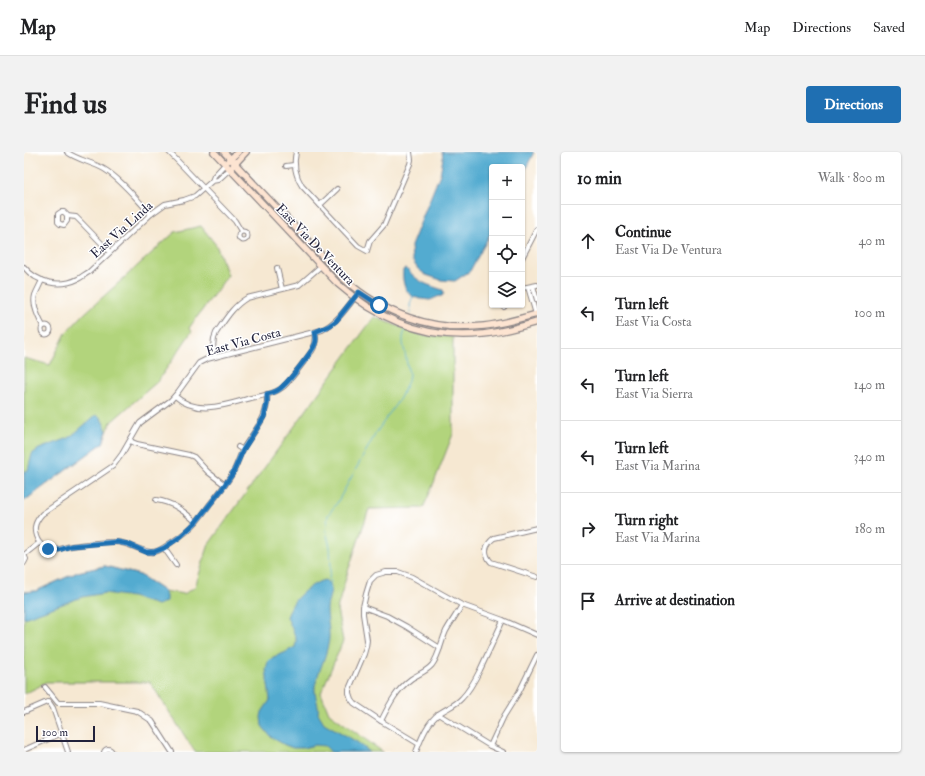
<!DOCTYPE html>
<meta charset="utf-8">
<style>
:root{--surface:#fff;--page:#f2f2f2;--text:#202124;--muted:#757577;--line:#e0e0e0;--accent:#1f6fb2}
body{margin:0;font-family:"IM FELL Double Pica",serif;background:var(--page);color:var(--text)}
.controls{position:absolute;right:12px;top:12px;display:grid;overflow:hidden;border-radius:4px;box-shadow:0 1px 3px #0004}
.controls button{width:36px;height:36px;display:grid;place-items:center;padding:0;border:0;border-bottom:1px solid var(--line);background:var(--surface);color:var(--text);font:20px sans-serif}
.scale{position:absolute;left:12px;bottom:10px;width:59px;box-sizing:border-box;padding-left:4px;border:2px solid #22223b;border-top:0;font-size:11px;line-height:14px;white-space:nowrap;color:#22223b;-webkit-text-stroke:3px #fff;paint-order:stroke}
.stop{position:absolute;width:12px;height:12px;margin:-9px;border:3px solid #1f6fb2;border-radius:50%;background:#fff}
.stop.end{background:#1f6fb2;border-color:#fff;box-shadow:0 1px 4px #0008}
.list{margin:0;padding:0;list-style:none}
h2{display:flex;justify-content:space-between;align-items:center;height:52px;margin:0;padding:0 16px;font-size:17px}
h2 small{font-size:13px;font-weight:400;color:var(--muted)}
.list li{display:grid;grid-template-columns:26px 1fr auto;gap:12px;align-items:center;box-sizing:border-box;height:72px;padding:0 16px;border-top:1px solid var(--line)}
.list b{display:block;font-size:15px;white-space:nowrap}
.list p{margin:0;font-size:13px;white-space:nowrap;color:var(--muted)}
.list em{font-size:13px;font-style:normal;color:var(--muted)}
.icon{flex:none;width:22px;height:22px;fill:none;stroke:currentColor;stroke-width:2;stroke-linecap:round;stroke-linejoin:round}
.map{position:relative;flex:none;width:513px;height:600px;overflow:hidden;border-radius:4px}
header{display:flex;align-items:center;gap:24px;box-sizing:border-box;height:56px;padding:0 20px;background:var(--surface);border-bottom:1px solid var(--line)}
header strong{font-size:19px}
nav{display:flex;gap:22px;margin-inline-start:auto;font-size:14px}
.intro{display:flex;align-items:center;justify-content:space-between;box-sizing:border-box;height:96px;padding:0 24px}
h1{margin:0;font-size:28px}
.button{padding:10px 18px;border-radius:4px;background:var(--accent);color:#fff;font-size:14px;font-weight:700}
main{display:flex;gap:24px;padding:0 24px}
aside{flex:1;background:var(--surface);border-radius:4px;box-shadow:0 1px 3px #0004}
.map>svg:first-child{display:block}
.green{fill:#b2d47c;stroke:#6a7b5c}
.water{fill:#53abd0;stroke:#3a6686}
.lines{fill:none;stroke-linecap:round;stroke-linejoin:round}
.stream{stroke:#53abd0;stroke-width:1}
.street-casing{stroke:#8c8586;stroke-width:6}
.secondary-casing{stroke:#8c8586;stroke-width:8}
.street{stroke:#fff;stroke-width:4}
.secondary{stroke:#fde4d1;stroke-width:5.5}
.route{stroke:#1f6fb2;stroke-width:5}
.labels{text-anchor:middle;stroke-width:3;stroke-linejoin:round;paint-order:stroke}
.street-label{font-size:13px;fill:#22223b;stroke:#fff}
</style>
<header>
<strong>Map</strong>
<nav><a>Map</a><a>Directions</a><a>Saved</a></nav>
</header>
<div class="intro"><h1>Find us</h1><a class="button">Directions</a></div>
<main>
<div class="map">
<svg width="513" height="600" viewBox="0 0 513 600">
<rect width="100%" height="100%" fill="#fff"/>
<filter id="ink" filterUnits="userSpaceOnUse"><feTurbulence type="fractalNoise" baseFrequency=".025" numOctaves="2"/><feDisplacementMap in="SourceGraphic" scale="8" xChannelSelector="R" yChannelSelector="G"/><feConvolveMatrix kernelMatrix="1 2 1 2 8 2 1 2 1" color-interpolation-filters="sRGB"/></filter>
<filter id="wash" filterUnits="userSpaceOnUse"><feTurbulence type="fractalNoise" baseFrequency=".012" numOctaves="4" result="noise"/><feDisplacementMap in="SourceGraphic" scale="16" xChannelSelector="R" yChannelSelector="G"/><feGaussianBlur stdDeviation="0.9" result="paint"/><feColorMatrix in="noise" values="0 0 0 0 0 0 0 0 0 0 0 0 0 0 0 0 0 1.4 0 .05"/><feComposite in="paint" operator="in"/></filter>
<g filter="url(#wash)">
<rect width="100%" height="100%" fill="#f6e8d2"/>
<!-- green -->
<g class="green">
<path d="M177 74 192 93 204 123 165 176 168 179 134 229 87 270 79 291 0 349V206L26 213 42 181 60 162 151 80Z"/>
<path d="M350 165 397 183 429 185V282L407 338 399 356 345 357 324 419 313 457 319 489 297 541 305 561 359 600H171L126 530H22L18 532 16 534 0 542V440L12 439 54 420 81 414 116 423 140 439 160 442 171 435 185 392Z"/>
</g>
<!-- water -->
<g class="water">
<path d="M418 0H510L498 24V15H468V79L446 119 431 129 417 128 402 123 394 117 388 108 387 94 416 22 419 6Z"/>
<path d="M382 116C395 131 401 132 419 138L420 141 418 144C413 144 410 147 406 148 404 148 399 147 397 147 381 144 378 132 379 118Z"/>
<path d="M72 263 77 266 83 279 79 291 0 349V320L4 318 8 302 15 297 45 286Z"/>
<path d="M81 414 116 423 140 439 142 444V450L133 453 108 445 81 441 58 445 0 466V440L12 439 54 420Z"/>
<path d="M300 428 303 429 307 436C307 443 303 450 303 457 303 469 307 481 304 493 301 508 294 520 291 534 290 545 296 554 294 561L300 571 333 590 346 600H307L301 594 291 593 279 596H269L261 593 247 585 238 574 237 565 238 560 246 548 242 517 244 510 249 505 260 501 271 495 272 490V486L263 465C265 460 267 454 270 450 275 442 291 430 300 428Z"/>
</g>
<g class="lines">
<!-- stream -->
<g class="stream">
<path d="M387 161 386 153 389 144"/>
<path d="M304 433 306 431 305 426 307 415 306 395 302 379 304 363 313 351 352 281 376 246 384 229 385 222 379 191V185L381 178"/>
</g>
</g>
</g>
<g filter="url(#ink)">
<g class="lines">
<!-- street casing -->
<g class="street-casing">
<g id="street">
<path d="M43 0C53 8 68 10 80 17 98 28 112 47 127 62"/>
<path d="M145 0 211 69 217 79"/>
<path d="M272 0C269 13 271 23 278 34L334 94 343 99 346 89 360 73 386 12 387 8 386 0"/>
<path d="M262 14 270 13"/>
<path d="M188 29 190 24 201 12"/>
<path d="M296 53 313 37"/>
<path d="M37 60H40L43 63V69L40 73 36 72 34 70V62Z"/>
<path d="M43 64 52 65 56 69 86 100"/>
<circle cx="219" cy="84" r="4.5"/>
<path d="M498 106 513 77"/>
<path d="M0 115C13 131 36 136 54 127 58 125 61 122 65 120L127 62 141 52 160 48 171 44 188 29 194 28 206 17"/>
<path d="M253 116 258 137"/>
<path d="M18 128C16 133 13 138 11 143 8 153 14 165 19 174"/>
<path d="M509 134 513 148"/>
<path d="M504 135 511 159 513 161"/>
<path d="M498 136 513 133"/>
<path d="M479 153 480 155"/>
<circle cx="22" cy="178" r="4.5"/>
<path d="M191 205C189 196 188 189 192 181 201 168 209 154 223 146L275 133 297 114"/>
<path d="M243 242C245 266 230 278 219 297 215 305 213 314 208 322 202 333 194 342 186 352 179 362 172 372 162 380 157 384 151 388 145 392 139 396 133 401 126 400 114 398 103 390 91 390 77 390 62 392 48 394 44 394 40 396 36 397 26 400 15 394 12 384 9 375 12 369 18 362L89 314 98 302 113 276 116 271 147 248 154 240 175 211 183 207 298 178C314 170 324 154 335 140"/>
<path d="M151 244C173 264 202 253 227 246 238 244 250 242 259 235 268 227 280 209 288 199 292 192 293 187 291 180"/>
<path d="M106 289 113 292 165 303 170 305 184 320 201 333"/>
<path d="M214 295 219 298"/>
<path d="M132 348C148 350 160 359 172 370"/>
<path d="M513 376 470 386C461 393 459 401 467 410L513 425"/>
<path d="M140 396 152 413"/>
<path d="M0 403 15 391"/>
<path d="M0 403 2 407 0 411"/>
<path d="M339 455 363 464 383 475 416 496"/>
<path d="M21 535 34 551H75L113 559 128 569 148 600"/>
<path d="M0 560 23 550H25L29 556 44 600"/>
<path d="M414 562 466 594 479 600"/>
<path d="M357 569C365 553 372 538 387 527 394 522 402 520 408 513 415 504 417 490 422 479 427 470 433 462 438 453"/>
<path d="M395 592 357 569 330 551 327 547 325 541V537L340 502 342 495 343 488 339 462V455L342 442 346 429 352 423 362 420H374L388 425 438 453 479 468 513 483"/>
<path d="M466 594 480 564 495 540 513 503"/>
<path d="M0 598 38 581"/>
<path d="M80 600C82 596 86 596 88 600"/>
<path d="M392 600C397 587 403 570 416 561 423 556 432 553 438 546 446 538 451 528 456 518 464 501 472 484 479 468"/>
</g>
</g>
<!-- secondary casing -->
<g class="secondary-casing">
<g id="secondary">
<path d="M190 0 314 132C355 168 404 188 459 182 478 180 495 175 513 170"/>
<path d="M200 0 320 127C358 161 408 180 460 174 478 172 495 167 513 162"/>
<path d="M204 9 214 0"/>
<path d="M209 14 222 0"/>
</g>
</g>
<!-- street -->
<use href="#street" class="street"/>
<!-- secondary -->
<use href="#secondary" class="secondary"/>
</g>
</g>
<g class="lines" filter="url(#ink)">
<!-- route -->
<path class="route" d="M24 397 35 398 47 394 93 390 104 392 122 400H130L140 396 156 385 172 370 198 337 209 321 219 298 240 265 243 252V242C248 241 255 239 259 234 265 229 289 199 291 192 293 188 292 184 291 180L305 174 312 169 335 140 355 153"/>
</g>
<g class="labels">
<!-- street labels -->
<g class="street-label">
<text transform="translate(97 77) rotate(-42)" y="5">East Via Linda</text>
<text transform="translate(292 92) rotate(46)" y="5">East Via De Ventura</text>
<text transform="translate(219 189) rotate(-15)" y="5">East Via Costa</text>
</g>
</g>
</svg>
<div class="controls">
<button>+</button>
<button>−</button>
<button><svg class="icon" aria-label="locate" viewBox="0 0 24 24"><circle cx="12" cy="12" r="6"/><path d="M12 2v4M12 18v4M2 12h4M18 12h4"/></svg></button>
<button><svg class="icon" aria-label="layers" viewBox="0 0 24 24"><path d="M12 4l9 5-9 5-9-5zM3 14l9 5 9-5"/></svg></button>
</div>
<div class="scale">100 m</div>
<div class="stop" style="left:355px;top:153px"></div>
<div class="stop end" style="left:24px;top:397px"></div>
</div>
<aside>
<h2>10 min<small>Walk · 800 m</small></h2>
<ul class="list">
<li><svg class="icon" aria-label="ahead" viewBox="0 0 24 24"><path d="M12 20V5M6 11l6-6 6 6"/></svg><div><b>Continue</b><p>East Via De Ventura</p></div><em>40 m</em></li>
<li><svg class="icon" aria-label="left" viewBox="0 0 24 24"><path d="M17 20v-9H6M10 6l-5 5 5 5"/></svg><div><b>Turn left</b><p>East Via Costa</p></div><em>100 m</em></li>
<li><svg class="icon" aria-label="left" viewBox="0 0 24 24"><path d="M17 20v-9H6M10 6l-5 5 5 5"/></svg><div><b>Turn left</b><p>East Via Sierra</p></div><em>140 m</em></li>
<li><svg class="icon" aria-label="left" viewBox="0 0 24 24"><path d="M17 20v-9H6M10 6l-5 5 5 5"/></svg><div><b>Turn left</b><p>East Via Marina</p></div><em>340 m</em></li>
<li><svg class="icon" aria-label="right" viewBox="0 0 24 24"><path d="M7 20v-9h11M14 6l5 5-5 5"/></svg><div><b>Turn right</b><p>East Via Marina</p></div><em>180 m</em></li>
<li><svg class="icon" aria-label="arrive" viewBox="0 0 24 24"><path d="M6 21V4h12l-3 4 3 4H6"/></svg><div><b>Arrive at destination</b></div></li>
</ul>
</aside>
</main>
